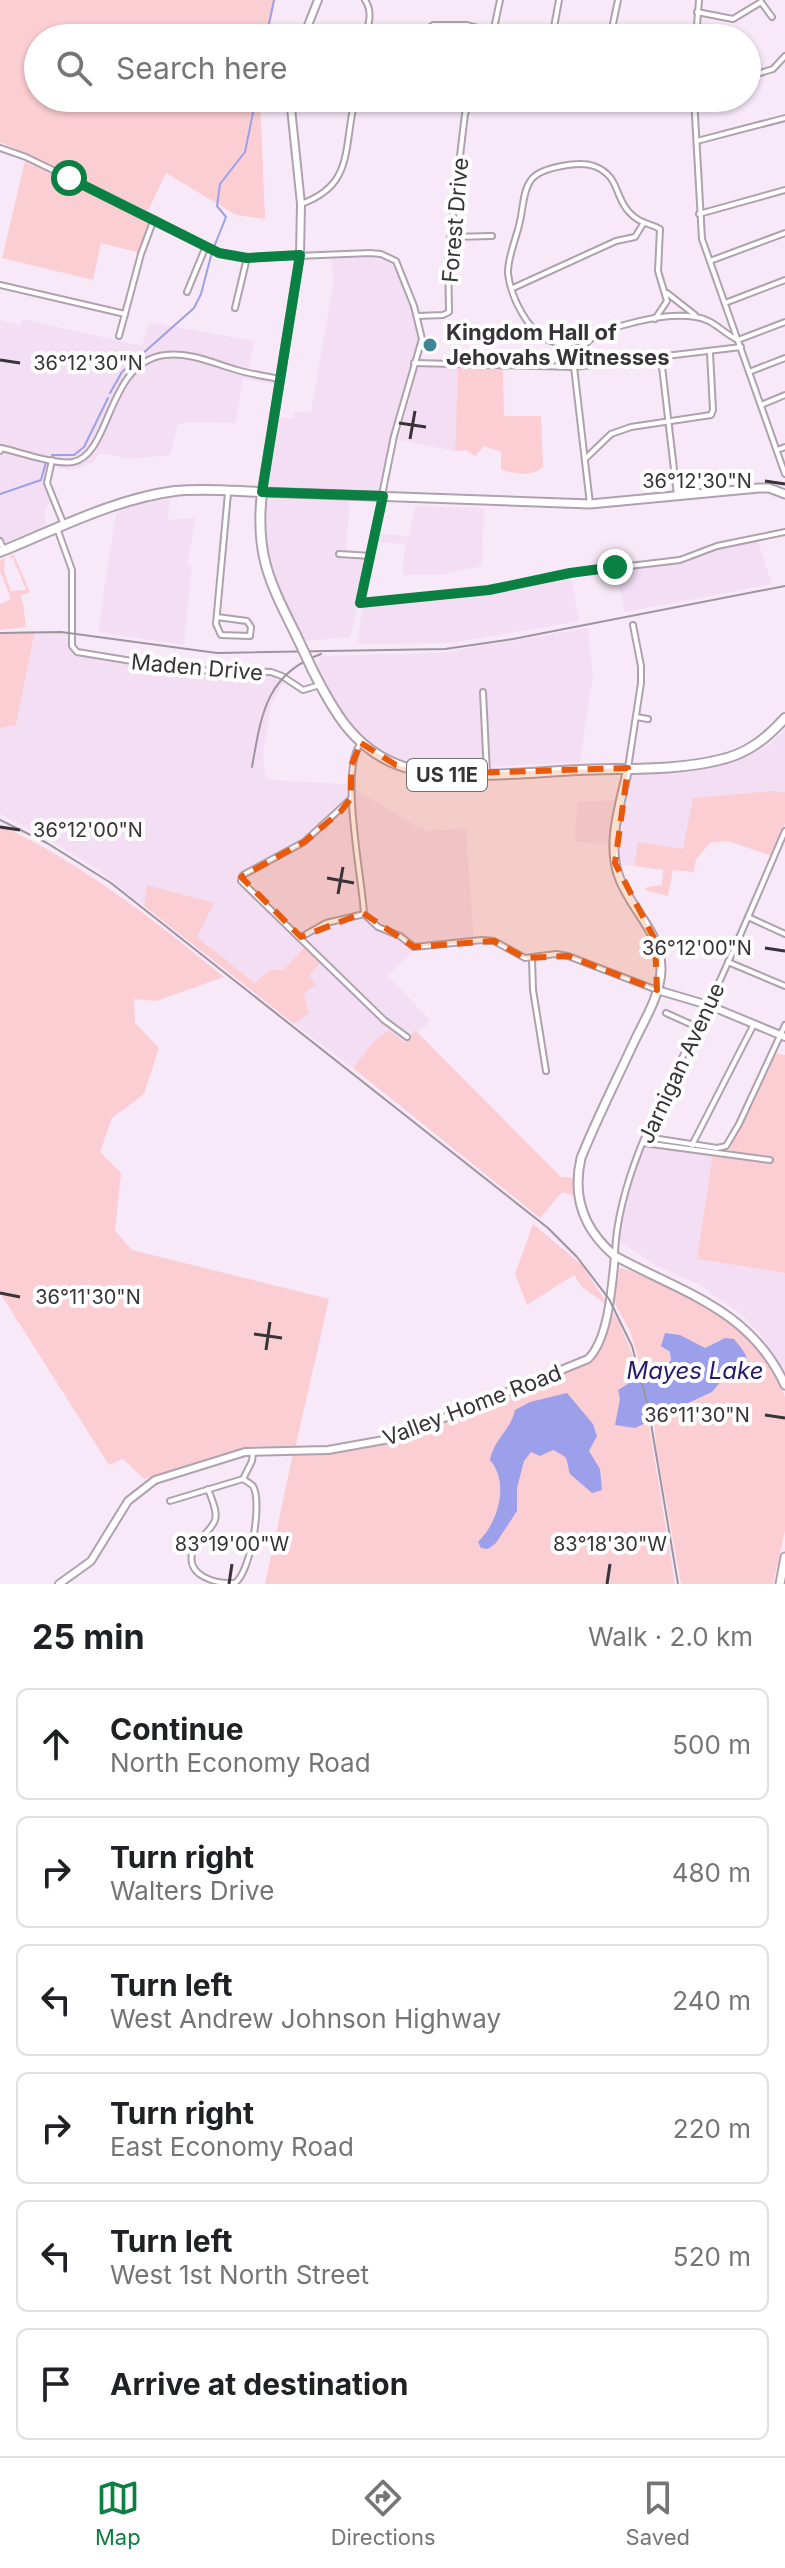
<!DOCTYPE html>
<meta charset="utf-8">
<style>
:root{--surface:#fff;--page:#f2f2f2;--text:#202124;--muted:#757577;--line:#e0e0e0;--accent:#0b8043}
body{margin:0;font-family:Inter,sans-serif;background:var(--page);color:var(--text)}
.stop{position:absolute;width:24px;height:24px;margin:-18px;border:6px solid #0b8043;border-radius:50%;background:#fff}
.stop.end{background:#0b8043;border-color:#fff;box-shadow:0 2px 8px #0008}
.list{margin:0;padding:0;list-style:none}
h2{display:flex;justify-content:space-between;align-items:center;height:104px;margin:0;padding:0 32px;font-size:34px}
h2 small{font-size:26px;font-weight:400;color:var(--muted)}
.list li{display:grid;grid-template-columns:52px 1fr auto;gap:24px;align-items:center;box-sizing:border-box;height:112px;margin:0 16px 16px;padding:0 16px;border:2px solid var(--line);border-radius:12px}
.list b{display:block;font-size:30px;white-space:nowrap}
.list p{margin:0;font-size:26px;white-space:nowrap;color:var(--muted)}
.list em{font-size:26px;font-style:normal;color:var(--muted)}
.icon{flex:none;width:44px;height:44px;fill:none;stroke:currentColor;stroke-width:2;stroke-linecap:round;stroke-linejoin:round}
.map{position:relative;flex:none;width:785px;height:1584px;overflow:hidden}
.search{position:absolute;background:var(--surface);box-shadow:0 2px 6px #0004;left:24px;right:24px;top:24px;height:88px;display:flex;align-items:center;gap:20px;box-sizing:border-box;padding:0 28px;border-radius:44px;color:var(--muted);font-size:30px}
.sheet{height:872px;background:var(--surface)}
nav{display:flex;justify-content:space-around;align-items:center;box-sizing:border-box;height:112px;border-top:2px solid var(--line);background:var(--surface);font-size:22px;color:var(--muted)}
nav a{display:grid;justify-items:center;gap:4px}
nav .on{color:var(--accent)}
.map>svg:first-child{display:block}
.built{fill:#f3def3}
.green{fill:#fbced3}
.water{fill:#9ca0ea}
.lines{fill:none;stroke-linecap:round;stroke-linejoin:round}
.stream{stroke:#9ca0ea;stroke-width:2}
.minor-casing{stroke:#afa1af;stroke-width:8}
.tertiary-casing{stroke:#afa1af;stroke-width:10}
.secondary-casing{stroke:#afa1af;stroke-width:11}
.primary-casing{stroke:#afa1af;stroke-width:12}
.minor{stroke:#fff;stroke-width:4}
.tertiary{stroke:#fff;stroke-width:6}
.secondary{stroke:#fff;stroke-width:7}
.primary{stroke:#fff;stroke-width:8}
.rail{stroke:#9e949e;stroke-width:2}
.primary-bridge-casing{stroke:#afa1af;stroke-width:12;stroke-linecap:butt}
.primary-bridge{stroke:#fff;stroke-width:8}
.route{stroke:#0b8043;stroke-width:10}
.marked{fill:#e8590c;fill-opacity:0.2;stroke:#e8590c;stroke-width:6;stroke-dasharray:16 10;stroke-linejoin:round}
.ticks{fill:none;stroke:#383338;stroke-width:3}
.poi-dot{fill:#408593;stroke:#fff;stroke-width:3}
.labels{text-anchor:middle;stroke-width:8;stroke-linejoin:round;paint-order:stroke}
.shield{fill:#fff;stroke:#747074;stroke-width:2}
.shield-label{font-size:20px;font-weight:bold;fill:#383338}
.street-label{font-size:22px;fill:#383338;stroke:#fff}
.poi-label{font-size:22px;font-weight:bold;fill:#383338;stroke:#fff;text-anchor:start}
.water-label{font-size:24px;font-style:italic;fill:#261a6e;stroke:#fff}
.ticks-label{font-size:20px;text-anchor:middle;fill:#383338;stroke:#fff;stroke-width:8;stroke-linejoin:round;paint-order:stroke}
</style>
<div class="map">
<svg width="785" height="1584" viewBox="0 0 785 1584">
<rect width="100%" height="100%" fill="#f8e9f8"/>
<!-- built -->
<g class="built">
<path d="M332 254H381L396 261 417 316 422 339 394 436 383 496 262 492 274 416 293 419 295 411 311 413 333 284Z"/>
<path d="M22 319 142 346 149 322 254 341 249 369 280 374 278 385 243 379 236 423 188 422 178 424 170 455 129 459 100 453 93 462 82 467 70 470 51 466 48 477 52 497 44 513 47 525 4 543 0 535V320L20 325Z"/>
<path d="M417 367H458L455 451 399 440Z"/>
<path d="M269 498 350 501 345 555 369 556 350 637 304 641 273 580 264 541V504Z"/>
<path d="M170 499 168 520 195 518 188 565 192 566 184 645 98 632 116 512 134 505Z"/>
<path d="M415 506 484 508 482 566 442 575H403L405 544 376 542 378 534 409 536Z"/>
<path d="M757 538 772 584 625 612 615 567 680 560 717 546Z"/>
<path d="M571 575 579 621 453 643 357 644 363 604 449 597Z"/>
<path d="M588 628 593 675 580 762 438 770 394 760 355 733 334 704 317 668 321 656 439 653Z"/>
<path d="M35 631 71 633 72 646 77 652 177 668V672L267 675 279 677 284 682 271 704 263 755 265 774 270 780 346 784 417 827 428 831 466 828 474 939 433 943 427 947H418L388 976 431 1021 405 1043 373 1042 353 1068 294 1024 309 1013 304 993 309 975 306 947 283 970 256 983 196 937 214 903 147 886 144 906 95 868 44 836 0 814V728L16 725Z"/>
<path d="M785 729V792L693 798 684 849 638 842 634 866 619 865V829L631 775 641 772 713 767 736 762 770 744Z"/>
<path d="M618 800 611 844 574 842 578 802Z"/>
<path d="M644 1143 713 1153 697 1259 785 1273V1372L762 1336 742 1315 698 1284 657 1266 619 1241 624 1197Z"/>
</g>
<!-- green -->
<g class="green">
<path d="M0 0H275L268 38H38V98H260L265 219 236 215 166 173 148 211 0 142Z"/>
<path d="M26 157 69 178 68 182 151 221 140 253 101 243 93 280 2 258Z"/>
<path d="M458 367 503 369 504 416H541L543 466C534 478 514 473 501 470V452L484 446 475 456 466 450 455 451Z"/>
<path d="M14 555 30 592 20 596 23 602 26 627 0 630V604L11 599 0 571V560L5 558 4 572 11 591 26 590 18 569 15 565 14 557 12 559 10 556Z"/>
<path d="M35 631 16 725 0 728V633Z"/>
<path d="M771 791 785 792V823L772 856 728 841 710 843 696 859 694 872 673 870 668 896 645 890 647 887 662 885 663 870 634 866 638 842 683 849 693 798Z"/>
<path d="M0 825C83 864 153 919 224 977L156 1001 134 999 135 1023 159 1048 144 1094 112 1118 100 1152 121 1173 115 1231 132 1250 329 1299 295 1449 328 1450 395 1438 546 1377 594 1353 608 1306 581 1286 574 1275 527 1305 515 1274 533 1224 582 1265 619 1322 635 1361 649 1425 675 1584H265L294 1449 256 1446 144 1479 123 1459 109 1465 0 1293Z"/>
<path d="M147 885 214 903 197 937 255 983 270 970H283L306 946 321 962 309 975 316 985 304 993 309 1013 294 1024 144 906Z"/>
<path d="M389 1030 405 1043 415 1030 561 1177 577 1178 578 1197 562 1192 540 1218 353 1068 373 1042Z"/>
<path d="M772 1053 785 1055V1273L697 1259 713 1153 727 1155Z"/>
<path d="M621 1268C637 1272 652 1280 667 1287 718 1310 766 1342 785 1397V1531L773 1584H681L656 1447 654 1420 712 1392 723 1379 731 1375 725 1338 705 1348 665 1350 670 1352 671 1360 664 1368 643 1375 630 1331 613 1300 617 1272Z"/>
</g>
<!-- water -->
<g class="water">
<path d="M665 1333 680 1335 705 1348 725 1338 734 1339C746 1354 752 1359 743 1377L731 1375 723 1379 712 1392 635 1428 615 1425 620 1399 618 1390 645 1373 664 1368 671 1360 670 1352 661 1346Z"/>
<path d="M567 1393 593 1424 597 1436 589 1451 600 1469 602 1490 592 1493 570 1474C565 1457 571 1459 553 1450L540 1456 531 1452 524 1461 517 1488V1511L496 1543 488 1549 481 1548 478 1542C498 1523 510 1483 490 1460 493 1440 511 1430 515 1410L530 1402Z"/>
</g>
<g class="lines">
<!-- stream -->
<g class="stream">
<path d="M266 38 274 0"/>
<path d="M214 247 226 217 217 206 220 184 245 152 256 98"/>
<path d="M110 393 122 372 194 308 201 294 212 252"/>
<path d="M52 455H74L84 447 108 398"/>
<path d="M0 494 41 480 46 462"/>
</g>
<!-- minor casing -->
<g class="minor-casing">
<g id="minor">
<path d="M761 2 772 17"/>
<path d="M697 12 733 19 761 2"/>
<path d="M364 38C369 25 373 12 365 0"/>
<path d="M425 38 426 31 433 25H467L494 32"/>
<path d="M492 38 500 0"/>
<path d="M552 38 559 0"/>
<path d="M610 38 618 0"/>
<path d="M696 38 699 0"/>
<path d="M747 77 773 69 785 56"/>
<path d="M694 98 702 239 785 474"/>
<path d="M416 103 417 98"/>
<path d="M697 141 785 118"/>
<path d="M0 148 26 157 154 219 219 253 247 258 370 253 381 254 396 261 414 306 422 339 394 436 360 603 489 590 570 573 680 560 717 546 785 532"/>
<path d="M301 204C351 186 344 154 353 109V98"/>
<path d="M699 214 785 190"/>
<path d="M451 237 492 236"/>
<path d="M710 261 785 233"/>
<path d="M0 285 125 314 119 336"/>
<path d="M513 288 616 241 635 237 643 224"/>
<path d="M187 292 206 246"/>
<path d="M667 293 695 315"/>
<path d="M725 303 785 280"/>
<path d="M235 308 247 258"/>
<path d="M125 314 141 254 154 219"/>
<path d="M417 316 443 315 449 312 448 256 465 114 472 98"/>
<path d="M655 319 667 301 658 271 660 229C648 222 641 225 629 212 614 196 620 176 594 166 580 161 540 167 531 180 523 190 523 209 520 221 517 237 507 258 508 274 511 297 527 330 548 340 572 352 601 331 624 325 645 319 674 313 696 317 713 319 724 334 738 340"/>
<path d="M738 340 785 322"/>
<path d="M560 344 571 354 574 367 590 504"/>
<path d="M661 358 677 495"/>
<path d="M414 363 574 367 741 347"/>
<path d="M574 365 579 350 593 337"/>
<path d="M749 372 785 358"/>
<path d="M761 405 785 395"/>
<path d="M777 450 785 447"/>
<path d="M0 451 1 448C20 452 55 465 73 462 112 454 106 362 165 355 190 352 213 363 237 370 250 374 265 376 279 379"/>
<path d="M585 459 611 434 631 427 711 415 713 410 710 353"/>
<path d="M52 460 47 483 64 525"/>
<path d="M57 528 72 570V646L77 652 187 670 271 672 282 676 303 690 320 685"/>
<path d="M0 541 4 550"/>
<path d="M339 554 371 556"/>
<path d="M217 617 247 621 251 627 250 636 221 635 216 624 228 493"/>
<path d="M483 692 487 773"/>
<path d="M636 717 648 719"/>
<path d="M361 743C339 769 362 876 364 914"/>
<path d="M628 768 641 683V666L633 625"/>
<path d="M351 799 304 842 243 875 241 881 384 1020 407 1037"/>
<path d="M364 914 378 927 400 936 414 947 482 940 494 941 525 958 556 954 568 956 657 990"/>
<path d="M748 917 785 934"/>
<path d="M301 937 326 923 364 914"/>
<path d="M532 959 533 990 546 1071"/>
<path d="M728 962 785 986"/>
<path d="M666 1013 697 1027"/>
<path d="M646 1137 717 1148 726 1146 739 1124 785 1025"/>
<path d="M644 1143 770 1160"/>
<path d="M692 1145 754 1024"/>
<path d="M615 1253C618 1171 673 1078 709 1004 736 947 760 889 785 831"/>
<path d="M208 1489C211 1498 218 1511 215 1520 211 1532 197 1538 193 1550 184 1576 216 1584 235 1583 250 1573 263 1503 253 1486 250 1483 246 1481 243 1479"/>
<path d="M170 1501 243 1479 252 1461 253 1453"/>
</g>
</g>
<!-- tertiary casing -->
<g class="tertiary-casing">
<g id="tertiary">
<path d="M303 38 318 0"/>
<path d="M262 492 300 255 301 204 290 98"/>
<path d="M657 990 708 1005 785 1037"/>
<path d="M59 1584 91 1561 128 1501 155 1480 245 1452 328 1450 395 1438 588 1359C609 1339 612 1284 615 1256"/>
</g>
</g>
<!-- secondary casing -->
<g class="secondary-casing">
<g id="secondary">
<path d="M262 492 590 504 759 488H769L785 494"/>
<path d="M628 768C621 802 606 843 619 877 631 911 662 932 661 971 660 995 645 1019 635 1040 617 1079 597 1118 581 1158 572 1197 584 1230 615 1256 683 1293 750 1309 785 1385"/>
<path d="M780 1584 785 1557"/>
</g>
</g>
<!-- primary casing -->
<g class="primary-casing">
<g id="primary">
<path d="M0 552C57 529 114 499 175 491 204 488 233 491 262 492 255 554 269 581 296 635"/>
<path d="M313 671C333 710 353 747 396 764 442 783 528 772 579 770 624 768 675 771 719 760 747 754 766 739 785 718"/>
</g>
</g>
<!-- minor -->
<use href="#minor" class="minor"/>
<!-- tertiary -->
<use href="#tertiary" class="tertiary"/>
<!-- secondary -->
<use href="#secondary" class="secondary"/>
<!-- primary -->
<use href="#primary" class="primary"/>
<!-- rail -->
<g class="rail">
<path d="M0 633 61 632 217 653 445 649 513 639 785 586"/>
<path d="M252 767C261 717 265 674 321 654"/>
<path d="M0 820 47 843 111 883 548 1228 577 1257 609 1299 632 1346 648 1406 678 1584"/>
</g>
<!-- primary-bridge casing -->
<g class="primary-bridge-casing">
<path id="primary-bridge" d="M296 635 313 671"/>
</g>
<!-- primary-bridge -->
<use href="#primary-bridge" class="primary-bridge"/>
</g>
<g class="lines">
<!-- route -->
<path class="route" d="M69 178 219 253 247 258 300 255 262 492 383 496 360 603 489 590 570 573 615 567"/>
</g>
<!-- marked area -->
<path class="marked" d="M361 743 396 765 436 774 628 768 615 863 655 940 657 990 568 956 525 958 494 941 414 947 363 913 301 937 241 877 304 842 341 811 351 798V766Z"/>
<!-- ticks -->
<path class="ticks" d="M0 360 20 363M399 423 426 427M410 439 415 411M765 481 785 484M0 827 20 830M327 878 354 883M338 894 343 867M765 948 785 951M0 1293 20 1297M254 1334 282 1338M266 1350 270 1322M765 1415 785 1418M229 1584 232 1564M607 1584 610 1564"/>
<!-- markers -->
<circle class="poi-dot" cx="430" cy="345" r="8"/>
<g class="labels">
<!-- shield labels -->
<rect class="shield" x="407" y="759" width="80" height="32" rx="6"/>
<g class="shield-label">
<text x="447" y="782">US 11E</text>
</g>
<!-- street labels -->
<g class="street-label">
<text transform="translate(455 220) rotate(-85)" y="8">Forest Drive</text>
<text transform="translate(197 667) rotate(5)" y="8">Maden Drive</text>
<text transform="translate(681 1063) rotate(-65)" y="8">Jarnigan Avenue</text>
<text transform="translate(472 1405) rotate(-21)" y="8">Valley Home Road</text>
</g>
<!-- poi labels -->
<g class="poi-label">
<text x="446" y="340">Kingdom Hall of<tspan x="446" dy="25">Jehovahs Witnesses</tspan></text>
</g>
<!-- water labels -->
<g class="water-label">
<text x="695" y="1379">Mayes Lake</text>
</g>
</g>
<g class="ticks-label">
<text x="88" y="370">36°12'30"N</text>
<text x="697" y="488">36°12'30"N</text>
<text x="88" y="837">36°12'00"N</text>
<text x="697" y="955">36°12'00"N</text>
<text x="88" y="1304">36°11'30"N</text>
<text x="697" y="1422">36°11'30"N</text>
<text x="232" y="1551">83°19'00"W</text>
<text x="610" y="1551">83°18'30"W</text>
</g>
</svg>
<div class="stop" style="left:69px;top:178px"></div>
<div class="stop end" style="left:615px;top:567px"></div>
<div class="search"><svg class="icon" aria-label="search" viewBox="0 0 24 24"><circle cx="10" cy="10" r="6"/><path d="M15 15l6 6"/></svg>Search here</div>
</div>
<section class="sheet">
<h2>25 min<small>Walk · 2.0 km</small></h2>
<ul class="list">
<li><svg class="icon" aria-label="ahead" viewBox="0 0 24 24"><path d="M12 20V5M6 11l6-6 6 6"/></svg><div><b>Continue</b><p>North Economy Road</p></div><em>500 m</em></li>
<li><svg class="icon" aria-label="right" viewBox="0 0 24 24"><path d="M7 20v-9h11M14 6l5 5-5 5"/></svg><div><b>Turn right</b><p>Walters Drive</p></div><em>480 m</em></li>
<li><svg class="icon" aria-label="left" viewBox="0 0 24 24"><path d="M17 20v-9H6M10 6l-5 5 5 5"/></svg><div><b>Turn left</b><p>West Andrew Johnson Highway</p></div><em>240 m</em></li>
<li><svg class="icon" aria-label="right" viewBox="0 0 24 24"><path d="M7 20v-9h11M14 6l5 5-5 5"/></svg><div><b>Turn right</b><p>East Economy Road</p></div><em>220 m</em></li>
<li><svg class="icon" aria-label="left" viewBox="0 0 24 24"><path d="M17 20v-9H6M10 6l-5 5 5 5"/></svg><div><b>Turn left</b><p>West 1st North Street</p></div><em>520 m</em></li>
<li><svg class="icon" aria-label="arrive" viewBox="0 0 24 24"><path d="M6 21V4h12l-3 4 3 4H6"/></svg><div><b>Arrive at destination</b></div></li>
</ul>
</section>
<nav>
<a class="on"><svg class="icon" aria-label="map" viewBox="0 0 24 24"><path d="M3 6l6-2 6 2 6-2v14l-6 2-6-2-6 2zM9 4v14M15 6v14"/></svg>Map</a>
<a><svg class="icon" aria-label="directions" viewBox="0 0 24 24"><path d="M12 3l9 9-9 9-9-9zM9 14v-3h6M13 9l2 2-2 2"/></svg>Directions</a>
<a><svg class="icon" aria-label="saved" viewBox="0 0 24 24"><path d="M7 4h10v16l-5-4-5 4z"/></svg>Saved</a>
</nav>
